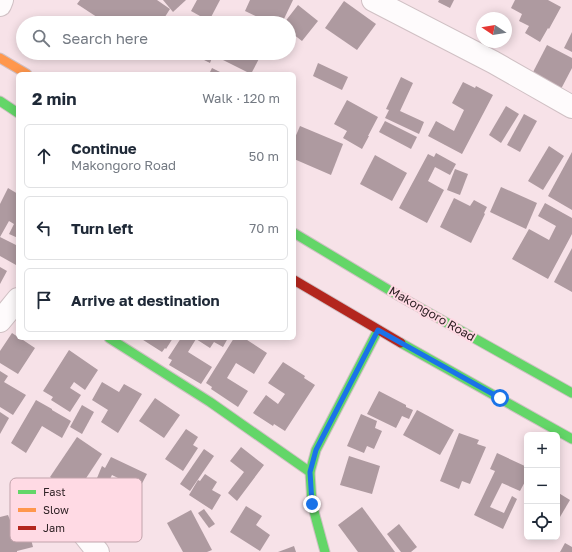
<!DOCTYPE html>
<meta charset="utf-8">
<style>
:root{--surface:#fff;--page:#f2f2f3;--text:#1f2937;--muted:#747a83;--line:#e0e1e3}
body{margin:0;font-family:"Golos Text",sans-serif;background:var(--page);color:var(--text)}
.controls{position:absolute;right:12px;bottom:12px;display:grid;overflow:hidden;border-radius:6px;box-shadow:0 2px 10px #0003}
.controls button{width:36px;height:36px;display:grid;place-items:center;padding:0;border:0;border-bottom:1px solid var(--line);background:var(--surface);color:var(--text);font:20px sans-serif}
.compass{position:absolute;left:476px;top:12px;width:36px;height:36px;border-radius:50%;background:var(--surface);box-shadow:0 2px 10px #0003;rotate:282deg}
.stop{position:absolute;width:12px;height:12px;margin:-9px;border:3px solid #1a73e8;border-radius:50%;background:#fff}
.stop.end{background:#1a73e8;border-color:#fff;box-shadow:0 1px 4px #0008}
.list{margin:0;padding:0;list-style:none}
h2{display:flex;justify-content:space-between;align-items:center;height:52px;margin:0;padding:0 16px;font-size:17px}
h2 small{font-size:13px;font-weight:400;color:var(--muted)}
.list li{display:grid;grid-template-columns:26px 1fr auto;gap:12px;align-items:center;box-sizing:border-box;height:64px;margin:0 8px 8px;padding:0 8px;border:1px solid var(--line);border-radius:6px}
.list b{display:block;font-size:15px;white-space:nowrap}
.list p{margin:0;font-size:13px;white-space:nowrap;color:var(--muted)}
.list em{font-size:13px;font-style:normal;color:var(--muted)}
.icon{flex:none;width:22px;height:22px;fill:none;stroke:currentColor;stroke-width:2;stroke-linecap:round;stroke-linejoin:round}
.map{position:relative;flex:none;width:572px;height:552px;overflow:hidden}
.search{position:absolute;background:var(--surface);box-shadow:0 2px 10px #0003;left:16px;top:16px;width:280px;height:44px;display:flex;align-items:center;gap:10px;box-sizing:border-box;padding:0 14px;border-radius:22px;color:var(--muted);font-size:15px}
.panel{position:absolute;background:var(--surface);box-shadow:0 2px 10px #0003;left:16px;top:72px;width:280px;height:268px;border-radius:6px}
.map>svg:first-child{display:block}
.building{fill:#ae9aa0}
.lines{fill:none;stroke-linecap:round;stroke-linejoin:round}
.street-casing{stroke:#d0c0c4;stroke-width:24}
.fast-casing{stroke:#d0c0c4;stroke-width:11}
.slow-casing{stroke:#d0c0c4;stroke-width:11}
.jam-casing{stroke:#d0c0c4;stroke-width:11}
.street{stroke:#fefbfc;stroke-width:22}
.fast{stroke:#63d668;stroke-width:9}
.slow{stroke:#ff974d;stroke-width:9}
.jam{stroke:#b3261e;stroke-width:9}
.route{stroke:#1a73e8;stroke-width:5}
.labels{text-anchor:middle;stroke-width:4;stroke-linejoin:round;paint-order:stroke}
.street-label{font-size:12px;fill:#302326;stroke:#ffdae4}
.key{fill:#ffdae4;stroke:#c1a3ab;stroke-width:1}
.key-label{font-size:11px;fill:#302326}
</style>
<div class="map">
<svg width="572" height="552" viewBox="0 0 572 552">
<rect width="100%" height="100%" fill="#f7e2e8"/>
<!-- building -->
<g class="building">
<path d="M80 0H157L170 9 161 23H106L77 4Z"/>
<path d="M163 0H186L173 12Z"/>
<path d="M197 0H220L209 21 191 11Z"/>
<path d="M250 0H293L282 23H270L245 11Z"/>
<path d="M439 0H454L450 8 438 2Z"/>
<path d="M515 0H548L561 7 549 29 548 28 540 42 525 33 529 26 519 21 522 14 511 8Z"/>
<path d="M344 1 376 24 357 50 325 28Z"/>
<path d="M298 5 318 21 302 41 289 31V23H284Z"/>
<path d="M250 16 264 23H247Z"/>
<path d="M572 32V52L564 48Z"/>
<path d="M547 45 572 58V68L561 89 532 74Z"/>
<path d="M171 53H186L184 59Z"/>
<path d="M198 53H214L210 63 196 56Z"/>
<path d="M222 53H262L251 74 219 58Z"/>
<path d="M318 63 348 77 342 90 313 76Z"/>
<path d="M212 68 224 74H209Z"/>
<path d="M401 77 413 83 400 111 424 122 419 134 385 118 389 110 386 109Z"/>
<path d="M463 82 475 88 476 86 493 95 462 154 428 136 436 121 454 131 464 110 452 103Z"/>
<path d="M347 100 378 117 368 136H369L362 149 343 138 347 131 334 124Z"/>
<path d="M506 106 519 114 501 143 489 135Z"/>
<path d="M524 114 537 121 520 152 507 145Z"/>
<path d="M385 121 417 137 411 149 379 132Z"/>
<path d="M300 126 343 144 331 175 294 159V140Z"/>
<path d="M549 146 564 156 543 190 528 181Z"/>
<path d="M572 152V210L548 196Z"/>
<path d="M436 153 456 164 450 175 435 167 428 181 444 190 427 223 399 208 428 154 434 157Z"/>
<path d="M375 155 407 173 392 201 360 184Z"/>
<path d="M455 169 468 174 460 195 447 190Z"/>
<path d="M501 187 537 203 526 229 490 212Z"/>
<path d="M8 188 18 194V238L9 234 14 224 9 221 0 237 18 246V261L16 265 0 256V204Z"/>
<path d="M454 198 470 206 474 200 487 207 484 213 485 214 471 243 440 227Z"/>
<path d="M545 203 572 218V234L548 279 512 259 529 229 549 240 556 226 538 216Z"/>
<path d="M572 248V292L554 282Z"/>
<path d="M0 267 7 271 0 284Z"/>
<path d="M12 333 18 337V338H20L35 348 18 374 0 363V351Z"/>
<path d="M140 338H173L166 349 165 348 162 352Z"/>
<path d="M181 338H228L223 347 214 342 210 348 196 339 188 352 212 367 201 384 169 365 172 360 168 358Z"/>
<path d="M234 338H244L267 353 254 374 236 363 227 378 248 391 238 407 211 389 212 387 206 383Z"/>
<path d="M69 350 98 370 85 390 74 382 70 388 81 395 70 412 51 400 53 397 43 391Z"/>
<path d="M283 362 305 376 304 378 315 385 285 431 274 424 273 426 253 413 266 395 278 404 285 394 268 383Z"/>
<path d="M0 371 8 376 4 382 26 395 13 415 0 407Z"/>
<path d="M102 382 119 392 124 384 142 394 118 433 101 422 108 410 92 400Z"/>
<path d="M379 391 406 405V407L413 410 409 419 402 416 396 428 367 414Z"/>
<path d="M155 398 180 415 164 438 139 421Z"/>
<path d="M36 400 52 409V410L71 421 62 438 42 426 26 453 11 443Z"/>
<path d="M82 405 94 412 82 434 70 427Z"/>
<path d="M417 410 454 430 440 455 403 435Z"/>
<path d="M0 412 9 418 0 434Z"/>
<path d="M361 414 377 421 375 428 382 431 374 449 367 446 364 453 347 446Z"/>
<path d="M186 429 198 437 193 445 198 448 183 471 165 459Z"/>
<path d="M459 433 479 440 477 444 486 447 470 484 462 481 459 489 440 481Z"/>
<path d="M77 437 102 454 75 495 50 477Z"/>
<path d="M241 447 264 465 237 501 228 493 244 472 230 461Z"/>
<path d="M204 449 214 456 190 491 180 484Z"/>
<path d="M497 453 527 467V478L520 491 502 483 490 507 504 513 512 496 517 499 503 529 474 515 495 471 490 469Z"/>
<path d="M349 456 380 466 372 494 340 485Z"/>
<path d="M111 457 147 474 137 493 116 483 118 478 112 475 108 483 97 478 102 466 105 468Z"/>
<path d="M205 474 217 482 212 490 221 495 212 510 189 495 198 480 200 481Z"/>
<path d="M557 492 570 500 560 517 557 515Z"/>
<path d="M246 506 262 516 256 525 270 535 260 551 230 532Z"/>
<path d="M362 507 395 552H358L338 525Z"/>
<path d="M204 509 215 524 209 528 198 513Z"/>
<path d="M191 510 212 550 207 552H183L167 523Z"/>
<path d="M8 515 10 520 25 516 33 547 17 551V552H0V517Z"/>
<path d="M399 524 417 547 411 552H401L387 534Z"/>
<path d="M565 543 572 547V552H560Z"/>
<path d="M294 546 296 552H278Z"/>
</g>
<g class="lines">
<!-- street casing -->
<g class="street-casing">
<g id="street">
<path d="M373 0 493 62 572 107"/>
<path d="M0 5 2 0"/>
<path d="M0 321 18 299"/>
<path d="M74 522 98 552"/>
</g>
</g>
<!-- fast casing -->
<g class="fast-casing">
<g id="fast">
<path d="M0 101 18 113"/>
<path d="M294 233 399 296 572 393"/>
<path d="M109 338 210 402 310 472"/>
<path d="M401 343 572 439"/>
<path d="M325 552 312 504 310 472 316 450 378 330"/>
</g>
</g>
<!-- slow casing -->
<g class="slow-casing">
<path id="slow" d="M0 58 27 74"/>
</g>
<!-- jam casing -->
<g class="jam-casing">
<path id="jam" d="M294 280 401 343"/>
</g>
<!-- street -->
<use href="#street" class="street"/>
<!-- fast -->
<use href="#fast" class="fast"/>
<!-- slow -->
<use href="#slow" class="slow"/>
<!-- jam -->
<use href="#jam" class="jam"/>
</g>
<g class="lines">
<!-- route -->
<path class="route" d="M312 504 310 472 316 450 378 330 500 398"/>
</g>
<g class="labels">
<!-- street labels -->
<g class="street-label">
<text transform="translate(432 314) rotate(30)" y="4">Makongoro Road</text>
</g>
</g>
<!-- legend -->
<rect x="10" y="478" width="132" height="64" rx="6" class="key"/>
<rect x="18" y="490" width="18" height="4" fill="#63d668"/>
<rect x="18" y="508" width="18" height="4" fill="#ff974d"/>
<rect x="18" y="526" width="18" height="4" fill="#b3261e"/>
<g class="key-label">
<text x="43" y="496">Fast</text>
<text x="43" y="514">Slow</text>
<text x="43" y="532">Jam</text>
</g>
</svg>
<div class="controls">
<button>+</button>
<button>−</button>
<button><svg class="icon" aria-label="locate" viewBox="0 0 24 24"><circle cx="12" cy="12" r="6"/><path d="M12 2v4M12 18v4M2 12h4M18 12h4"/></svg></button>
</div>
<svg class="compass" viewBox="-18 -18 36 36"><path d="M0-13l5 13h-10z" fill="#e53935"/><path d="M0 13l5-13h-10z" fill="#747a83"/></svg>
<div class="stop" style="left:500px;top:398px"></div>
<div class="stop end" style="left:312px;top:504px"></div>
<div class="search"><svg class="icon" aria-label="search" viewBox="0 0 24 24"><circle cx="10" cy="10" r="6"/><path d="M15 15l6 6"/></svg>Search here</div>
<section class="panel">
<h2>2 min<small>Walk · 120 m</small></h2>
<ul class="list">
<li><svg class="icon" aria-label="ahead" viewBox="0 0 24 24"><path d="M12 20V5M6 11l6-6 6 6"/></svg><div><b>Continue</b><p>Makongoro Road</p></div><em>50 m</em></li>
<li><svg class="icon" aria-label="left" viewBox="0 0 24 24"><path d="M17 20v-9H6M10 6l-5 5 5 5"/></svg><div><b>Turn left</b></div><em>70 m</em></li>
<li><svg class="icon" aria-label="arrive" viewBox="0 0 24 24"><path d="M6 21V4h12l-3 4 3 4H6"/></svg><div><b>Arrive at destination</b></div></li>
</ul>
</section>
</div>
